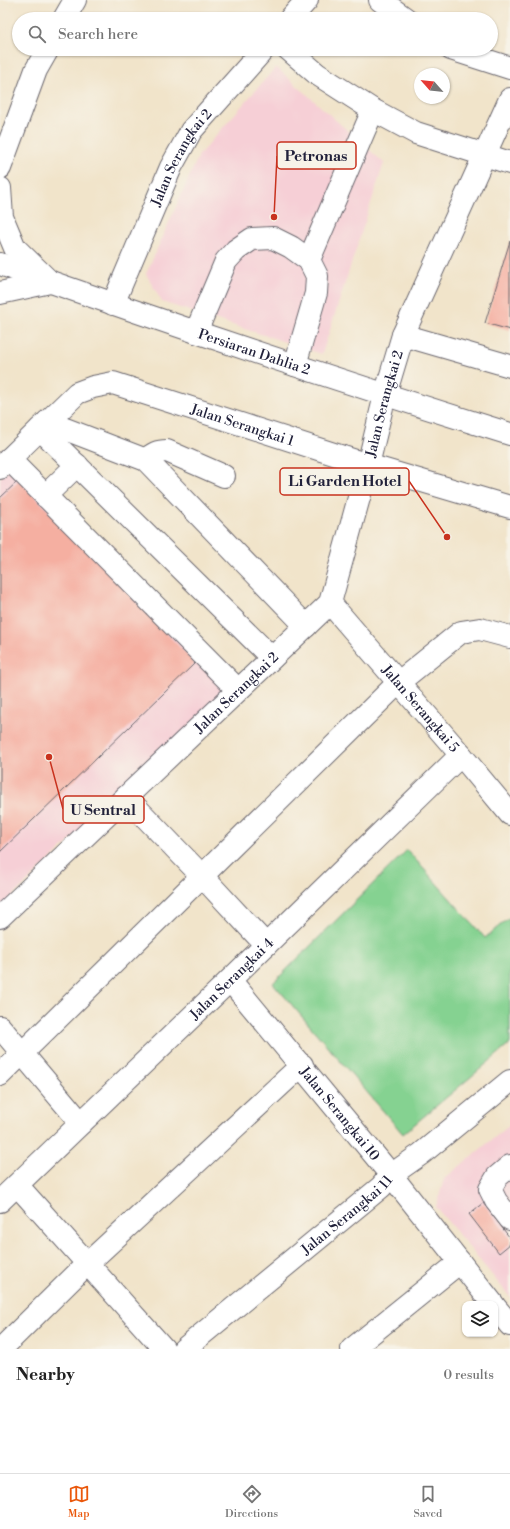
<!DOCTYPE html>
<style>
:root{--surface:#fff;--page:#f6f6f6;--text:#222;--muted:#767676;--line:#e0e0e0;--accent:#ea580c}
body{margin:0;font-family:"Libre Bodoni",serif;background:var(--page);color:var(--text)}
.controls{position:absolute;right:12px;bottom:12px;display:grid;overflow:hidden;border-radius:8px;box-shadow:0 1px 3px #0004}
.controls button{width:36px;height:36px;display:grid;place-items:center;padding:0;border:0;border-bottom:1px solid var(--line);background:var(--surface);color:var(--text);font:20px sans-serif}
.compass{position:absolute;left:414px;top:68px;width:36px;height:36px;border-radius:50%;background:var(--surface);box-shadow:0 1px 3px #0004;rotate:297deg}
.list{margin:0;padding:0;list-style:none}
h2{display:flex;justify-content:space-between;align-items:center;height:52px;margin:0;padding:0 16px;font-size:17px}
h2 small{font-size:13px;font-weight:400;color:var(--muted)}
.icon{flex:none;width:22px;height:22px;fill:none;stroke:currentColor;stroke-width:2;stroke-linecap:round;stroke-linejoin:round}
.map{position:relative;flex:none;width:510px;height:1349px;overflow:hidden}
.search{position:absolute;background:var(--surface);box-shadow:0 1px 3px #0004;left:12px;right:12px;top:12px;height:44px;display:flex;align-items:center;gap:10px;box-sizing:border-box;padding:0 14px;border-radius:22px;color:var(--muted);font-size:15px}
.sheet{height:124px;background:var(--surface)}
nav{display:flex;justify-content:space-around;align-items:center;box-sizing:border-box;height:56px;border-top:1px solid var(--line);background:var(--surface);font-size:11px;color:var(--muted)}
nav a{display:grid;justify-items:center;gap:2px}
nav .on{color:var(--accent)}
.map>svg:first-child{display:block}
.built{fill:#f6cfd6}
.green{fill:#85d291;stroke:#547a66}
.building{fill:#f5afa1}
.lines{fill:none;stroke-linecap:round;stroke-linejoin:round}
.minor-casing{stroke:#6a666d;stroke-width:24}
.major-casing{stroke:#6a666d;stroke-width:24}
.minor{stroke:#fff;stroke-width:22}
.major{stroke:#fff;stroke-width:22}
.labels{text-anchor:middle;stroke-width:3;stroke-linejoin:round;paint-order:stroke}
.street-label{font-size:14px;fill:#22223b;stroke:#f7f3e8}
.leader{fill:none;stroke:#c8321e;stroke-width:1.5}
.callout-dot{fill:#c8321e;stroke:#f7f3e8;stroke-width:1.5}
.callout{fill:#f7f3e8;stroke:#c8321e;stroke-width:1.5}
.callout-label{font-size:15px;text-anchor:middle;font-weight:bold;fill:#22223b}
</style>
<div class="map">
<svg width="510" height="1349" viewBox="0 0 510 1349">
<rect width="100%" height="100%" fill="#f7f3e8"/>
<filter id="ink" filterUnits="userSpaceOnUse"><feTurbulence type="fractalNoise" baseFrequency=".025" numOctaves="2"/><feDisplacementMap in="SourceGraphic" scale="8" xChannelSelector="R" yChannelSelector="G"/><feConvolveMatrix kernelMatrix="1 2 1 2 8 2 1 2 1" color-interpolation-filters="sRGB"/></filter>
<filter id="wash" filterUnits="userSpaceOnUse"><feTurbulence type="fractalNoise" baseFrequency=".012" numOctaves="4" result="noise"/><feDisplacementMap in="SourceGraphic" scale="16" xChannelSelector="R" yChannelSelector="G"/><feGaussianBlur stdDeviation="0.9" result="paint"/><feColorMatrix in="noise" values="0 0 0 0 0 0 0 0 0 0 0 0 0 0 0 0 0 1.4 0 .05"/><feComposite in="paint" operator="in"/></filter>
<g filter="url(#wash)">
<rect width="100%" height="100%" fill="#f1e4ca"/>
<!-- built -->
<g class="built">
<path d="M276 67 384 163 322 354 162 302 146 274 199 155Z"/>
<path d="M10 468 230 687 0 908V478Z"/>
<path d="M510 1125V1297L436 1207 444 1179Z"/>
</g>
<!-- green -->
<path class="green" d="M407 850 485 938 510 917V1044L403 1134 273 983Z"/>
<g id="blocks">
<!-- building -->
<g class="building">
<path d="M510 241V330L485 323Z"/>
<path d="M19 480 195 663 0 852V498Z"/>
<path d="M483 1203 510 1238V1244L499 1253 469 1214Z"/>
</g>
</g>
</g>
<g filter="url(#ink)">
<use href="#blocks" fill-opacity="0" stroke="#6a666d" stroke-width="1"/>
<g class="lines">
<!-- minor casing -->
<g class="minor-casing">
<g id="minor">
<path d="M380 0 406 19"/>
<path d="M290 19 307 0"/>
<path d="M288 49 317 74 373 110 416 133 510 163"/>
<path d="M451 49 510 68"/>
<path d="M309 260 373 110"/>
<path id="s1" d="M0 264C169 324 339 381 510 434"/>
<path id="s2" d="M113 304 171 167 191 131 264 49"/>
<path d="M196 332 226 261 236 250 252 239 273 238 291 247 309 260 317 276 316 293 295 365"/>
<path d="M403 335 510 366"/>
<path d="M47 422 146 460 306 626"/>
<path d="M40 429 272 658"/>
<path d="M9 459 238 690"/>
<path d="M146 460C153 453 158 451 167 451L224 476"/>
<path id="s3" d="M0 468 77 393 93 387 113 383 368 465 510 507"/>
<path d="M45 496 77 465"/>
<path id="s4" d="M330 603 461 755 510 814"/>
<path d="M126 797 202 876 266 945"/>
<path id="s5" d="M0 917 330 603 368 465 385 395 403 335 510 99"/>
<path id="s6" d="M230 980 391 1175 493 1304"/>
<path d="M0 1027 81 1123"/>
<path d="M0 1075 399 682 461 632 480 629 510 637"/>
<path d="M510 1166 497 1177 490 1189 496 1201 510 1219"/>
<path d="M17 1185 164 1349"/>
<path id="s7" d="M0 1201 230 980 461 755"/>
<path d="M495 1307 510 1325"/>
<path d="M1 1349 88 1263 302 1065"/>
<path id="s8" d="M184 1349 381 1187 391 1175 421 1154 510 1081"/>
<path d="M352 1349 460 1262"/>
</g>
</g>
<!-- major casing -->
<g class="major-casing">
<g id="major">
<path d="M64 19 75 0"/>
<path d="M0 168 36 70 48 49"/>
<path d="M0 188 2 217 15 248 50 282"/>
<path d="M0 293 50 282"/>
</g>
</g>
<!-- minor -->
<use href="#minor" class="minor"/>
<!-- major -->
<use href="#major" class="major"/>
</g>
</g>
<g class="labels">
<!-- street labels -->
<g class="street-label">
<text dy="5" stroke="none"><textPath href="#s2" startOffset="162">Jalan Serangkai 2</textPath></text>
<text dy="5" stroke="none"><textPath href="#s1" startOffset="269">Persiaran Dahlia 2</textPath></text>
<text dy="5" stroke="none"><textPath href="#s5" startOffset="662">Jalan Serangkai 2</textPath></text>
<text dy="5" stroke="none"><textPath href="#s3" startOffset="281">Jalan Serangkai 1</textPath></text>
<text dy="5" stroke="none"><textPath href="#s5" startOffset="326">Jalan Serangkai 2</textPath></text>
<text dy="5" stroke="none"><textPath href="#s4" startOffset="139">Jalan Serangkai 5</textPath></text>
<text dy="5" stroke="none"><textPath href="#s7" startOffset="321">Jalan Serangkai 4</textPath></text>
<text dy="5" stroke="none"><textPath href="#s6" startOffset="173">Jalan Serangkai 10</textPath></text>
<text dy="5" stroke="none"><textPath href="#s8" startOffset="211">Jalan Serangkai 11</textPath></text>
</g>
</g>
<!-- callouts -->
<path class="leader" d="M274 217L277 156M447 537L409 481M49 757L63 809"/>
<g class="callout-dot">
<circle cx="274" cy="217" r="4"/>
<circle cx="447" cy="537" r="4"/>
<circle cx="49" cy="757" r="4"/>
</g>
<g class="callout">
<rect x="277" y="142" width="79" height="27" rx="4"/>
<rect x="280" y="468" width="129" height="27" rx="4"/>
<rect x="63" y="796" width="81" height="27" rx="4"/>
</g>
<g class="callout-label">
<text x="316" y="161">Petronas</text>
<text x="345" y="486">Li Garden Hotel</text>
<text x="103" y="815">U Sentral</text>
</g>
</svg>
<div class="controls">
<button><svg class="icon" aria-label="layers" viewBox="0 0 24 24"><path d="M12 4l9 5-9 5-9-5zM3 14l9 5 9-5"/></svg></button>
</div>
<svg class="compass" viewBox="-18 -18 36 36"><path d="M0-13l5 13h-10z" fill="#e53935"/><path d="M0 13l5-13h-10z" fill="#767676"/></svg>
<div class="search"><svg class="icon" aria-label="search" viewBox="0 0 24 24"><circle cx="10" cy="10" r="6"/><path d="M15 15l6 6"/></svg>Search here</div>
</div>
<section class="sheet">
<h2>Nearby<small>0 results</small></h2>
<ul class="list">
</ul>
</section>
<nav>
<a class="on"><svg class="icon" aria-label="map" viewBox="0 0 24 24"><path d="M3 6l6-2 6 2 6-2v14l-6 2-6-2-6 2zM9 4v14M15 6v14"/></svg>Map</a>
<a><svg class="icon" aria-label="directions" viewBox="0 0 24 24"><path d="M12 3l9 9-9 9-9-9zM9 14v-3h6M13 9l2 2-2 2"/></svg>Directions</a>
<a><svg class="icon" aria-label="saved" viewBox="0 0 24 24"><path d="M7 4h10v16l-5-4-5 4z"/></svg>Saved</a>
</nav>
